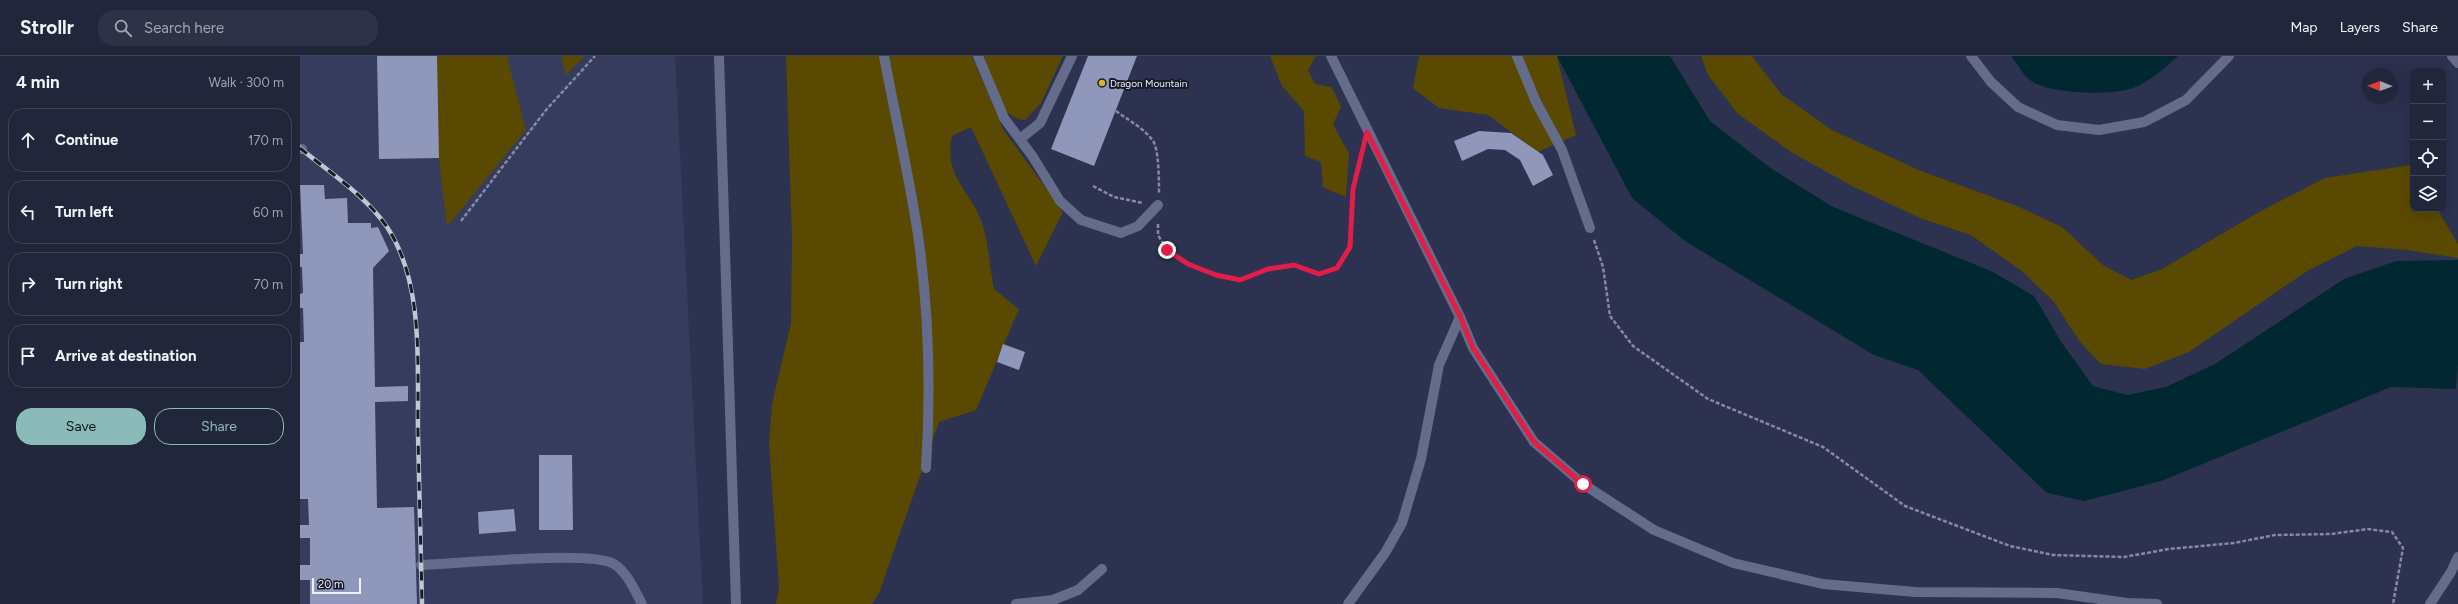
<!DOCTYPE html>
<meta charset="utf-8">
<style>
:root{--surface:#21263b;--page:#2d3246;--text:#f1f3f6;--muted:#a2a5af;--line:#3e4355;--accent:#8bbbb9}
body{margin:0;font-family:Figtree,sans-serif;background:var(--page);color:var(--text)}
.controls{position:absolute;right:12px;top:12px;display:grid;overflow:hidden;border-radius:8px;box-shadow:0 4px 16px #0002}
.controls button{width:36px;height:36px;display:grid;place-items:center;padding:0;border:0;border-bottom:1px solid var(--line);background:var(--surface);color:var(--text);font:20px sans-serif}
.compass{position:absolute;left:2062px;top:12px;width:36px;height:36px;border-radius:50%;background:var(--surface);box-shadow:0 4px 16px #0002;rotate:271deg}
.scale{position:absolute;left:12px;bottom:10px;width:49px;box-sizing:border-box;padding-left:4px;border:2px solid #eef1fc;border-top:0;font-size:11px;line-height:14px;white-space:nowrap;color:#eef1fc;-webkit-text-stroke:3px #181b28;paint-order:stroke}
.stop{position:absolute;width:12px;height:12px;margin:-9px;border:3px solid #e11d48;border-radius:50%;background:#fff}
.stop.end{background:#e11d48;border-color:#fff;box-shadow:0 1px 4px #0008}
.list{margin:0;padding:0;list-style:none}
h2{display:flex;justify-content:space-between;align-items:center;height:52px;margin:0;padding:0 16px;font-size:17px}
h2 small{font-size:13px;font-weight:400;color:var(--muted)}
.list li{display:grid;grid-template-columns:26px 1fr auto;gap:12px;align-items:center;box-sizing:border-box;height:64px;margin:0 8px 8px;padding:0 8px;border:1px solid var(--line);border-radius:16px}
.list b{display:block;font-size:15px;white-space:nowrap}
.list em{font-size:13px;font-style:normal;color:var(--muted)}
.actions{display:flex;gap:8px;padding:12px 16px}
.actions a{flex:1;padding:9px 0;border:1px solid var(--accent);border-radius:16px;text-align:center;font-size:14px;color:var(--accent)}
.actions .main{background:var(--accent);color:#111}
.icon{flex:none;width:22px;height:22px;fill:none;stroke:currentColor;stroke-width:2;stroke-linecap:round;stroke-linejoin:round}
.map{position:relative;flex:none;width:2158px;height:548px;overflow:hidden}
header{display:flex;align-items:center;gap:24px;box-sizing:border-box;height:56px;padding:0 20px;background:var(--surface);border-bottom:1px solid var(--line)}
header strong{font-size:19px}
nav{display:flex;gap:22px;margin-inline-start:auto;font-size:14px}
.search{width:280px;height:36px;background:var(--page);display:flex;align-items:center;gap:10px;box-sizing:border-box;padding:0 14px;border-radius:16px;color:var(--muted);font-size:15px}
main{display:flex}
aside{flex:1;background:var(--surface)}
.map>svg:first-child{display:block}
.built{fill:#353c5e}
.green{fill:#5a4900}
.water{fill:#012830}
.building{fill:#8f98ba}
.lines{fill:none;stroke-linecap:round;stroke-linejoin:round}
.path{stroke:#868ba0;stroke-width:2.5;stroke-dasharray:4 2;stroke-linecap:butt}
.minor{stroke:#646b8b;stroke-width:10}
.rail-casing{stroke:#c1c5d4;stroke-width:4.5}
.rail{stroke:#181b28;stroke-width:3;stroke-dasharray:9;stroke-linecap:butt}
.route{stroke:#e11d48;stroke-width:5}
.poi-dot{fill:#d6b534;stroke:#181b28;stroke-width:1.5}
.labels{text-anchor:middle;stroke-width:4;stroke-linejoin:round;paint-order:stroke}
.poi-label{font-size:10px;fill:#eef1fc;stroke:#181b28;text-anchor:start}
</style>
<header>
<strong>Strollr</strong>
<div class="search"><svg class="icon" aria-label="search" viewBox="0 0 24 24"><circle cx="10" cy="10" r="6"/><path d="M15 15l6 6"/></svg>Search here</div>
<nav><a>Map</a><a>Layers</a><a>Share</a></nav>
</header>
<main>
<aside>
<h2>4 min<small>Walk · 300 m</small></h2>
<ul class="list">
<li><svg class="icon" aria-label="ahead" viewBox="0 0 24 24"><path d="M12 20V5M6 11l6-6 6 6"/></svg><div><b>Continue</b></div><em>170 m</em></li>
<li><svg class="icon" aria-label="left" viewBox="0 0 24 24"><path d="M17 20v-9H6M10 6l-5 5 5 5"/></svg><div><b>Turn left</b></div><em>60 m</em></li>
<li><svg class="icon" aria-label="right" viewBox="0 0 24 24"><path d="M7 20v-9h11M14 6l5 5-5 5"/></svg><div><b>Turn right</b></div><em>70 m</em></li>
<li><svg class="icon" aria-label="arrive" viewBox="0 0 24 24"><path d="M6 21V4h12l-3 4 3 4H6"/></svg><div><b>Arrive at destination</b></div></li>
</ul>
<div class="actions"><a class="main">Save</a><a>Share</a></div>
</aside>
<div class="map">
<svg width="2158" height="548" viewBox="0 0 2158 548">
<rect width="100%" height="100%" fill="#2c324f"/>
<!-- built -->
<path class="built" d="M0 0H375L403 548H0Z"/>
<!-- green -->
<g class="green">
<path d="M137 0H207L226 74 147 171 139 102Z"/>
<path d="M261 0H285L266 19Z"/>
<path d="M486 0H672L703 73 763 156 736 210 671 71 652 80C644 121 668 132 681 164 688 181 690 214 694 233L719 253 676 354 639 366 579 537 572 548H476L479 532 469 387 472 348 491 267 492 183Z"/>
<path d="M684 0H763L741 47 725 64C698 64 692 21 684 0Z"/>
<path d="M970 0H1016L1008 14 1015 28 1032 31 1041 51 1033 68 1049 98 1046 141 1023 131 1021 106 1005 100 1004 55 982 30Z"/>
<path d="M1119 0H1257L1276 79 1238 96 1188 59 1139 52 1113 32Z"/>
<path d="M1401 0H1452L1481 38 1532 74 1621 115 1717 150 1762 171 1803 209 1831 224 1862 213 1959 156 2025 122 2111 109 2113 113V153H2137L2158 188V202L2108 194 2057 190 2007 215 1889 296 1845 313 1801 308 1780 286 1754 246 1723 216 1671 179 1620 162 1552 130 1491 96 1438 58 1408 19Z"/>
</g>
<!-- water -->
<g class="water">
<path d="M1257 0H1370L1410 65 1469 111 1533 151 1691 215 1734 240 1762 287 1793 330 1827 339 1866 331 1915 308 2044 223 2096 205 2158 204V308L2156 333 2091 331 1861 425 1784 445 1747 437 1618 314 1574 299 1385 185 1332 142Z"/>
<path d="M1711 0H1878C1864 13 1850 25 1833 32 1813 40 1747 38 1730 24 1723 19 1717 7 1711 0Z"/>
</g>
<!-- building -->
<g class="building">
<path d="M77 0H137L139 102 79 103Z"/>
<path d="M788 0H837L794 110 751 93Z"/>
<path d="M1179 75 1211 77 1243 99 1253 119 1233 130 1220 104 1205 94 1188 93 1162 105 1154 85Z"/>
<path d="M0 129H24L25 143 47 142 48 167H71V172L78 171 89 195 73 212 75 331 108 330V345L75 346 77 452 114 451 117 548H10V524H0V509H10V482H0V469H9L8 443H0V286H4L3 252H0V238L3 237 2 211H0V198H3Z"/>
<path d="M703 288 725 296 719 314 697 306Z"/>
<path d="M239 399H272L273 474H239Z"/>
<path d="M214 453 216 475 179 478 178 456Z"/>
</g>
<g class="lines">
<!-- path -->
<g class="path">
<path d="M816 55C828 64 844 72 853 85 859 93 859 126 859 138"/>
<path d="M793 130 814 141 843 147"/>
<path d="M161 165 246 54 295 0"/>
<path d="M858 168V179L867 194 888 208 916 219 940 224 968 213 994 209 1019 219 1037 212 1050 191 1053 133 1063 94"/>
<path d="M1294 184 1303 211 1310 260 1333 290 1408 343 1523 391 1605 450 1710 490 1753 499 1824 501 1869 493 1934 487 1975 479 2031 478 2068 473 2092 476 2103 492 2093 548"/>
</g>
<!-- minor -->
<g class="minor">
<path d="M419 0 436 548"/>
<path d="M584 0C595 59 609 119 618 179 629 256 631 334 626 412"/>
<path d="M678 0 704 62 733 101 760 145 781 164 821 177 838 170 858 149"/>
<path d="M1031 0 1160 261 1173 292 1234 386 1283 428 1354 474 1433 507 1523 528 1615 536 1757 537 1827 547 1857 548"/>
<path d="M1217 0 1236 46 1262 94 1290 172"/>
<path d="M1671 0 1691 26 1718 51 1757 69 1799 74 1844 66 1886 44 1929 0"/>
<path d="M2152 0 2158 7"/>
<path d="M720 83 740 67 772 0"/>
<path d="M0 93H2"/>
<path d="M121 509C155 508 291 494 314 508 327 516 335 535 342 548"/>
<path d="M716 548 753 544 778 534 802 513"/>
<path d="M1048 548 1085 497 1102 467 1121 403 1139 309 1160 261"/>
<path d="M2130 548 2151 516 2158 501"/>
</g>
<!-- rail casing -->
<g class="rail-casing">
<path id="rail" d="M0 92C30 117 65 139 87 171 125 228 117 313 118 378 119 435 121 491 122 548"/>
</g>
<!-- rail -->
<use href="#rail" class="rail"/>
</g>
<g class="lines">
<!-- route -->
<path class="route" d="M867 194 888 208 916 219 940 224 968 213 994 209 1019 218 1037 212 1050 191 1053 133 1067 76 1160 260 1173 292 1234 386 1283 428"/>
</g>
<!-- markers -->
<circle class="poi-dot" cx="802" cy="27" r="4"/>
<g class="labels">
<!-- poi labels -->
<g class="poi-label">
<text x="810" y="31">Dragon Mountain</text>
</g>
</g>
</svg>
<div class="controls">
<button>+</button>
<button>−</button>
<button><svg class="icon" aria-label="locate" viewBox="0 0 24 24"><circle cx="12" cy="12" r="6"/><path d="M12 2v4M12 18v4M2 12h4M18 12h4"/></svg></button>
<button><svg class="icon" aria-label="layers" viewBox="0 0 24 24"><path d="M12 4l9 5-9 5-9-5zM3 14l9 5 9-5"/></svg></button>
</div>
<svg class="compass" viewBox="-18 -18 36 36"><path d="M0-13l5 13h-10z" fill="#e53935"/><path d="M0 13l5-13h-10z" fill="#a2a5af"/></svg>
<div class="scale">20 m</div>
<div class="stop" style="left:1283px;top:428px"></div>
<div class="stop end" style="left:867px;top:194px"></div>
</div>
</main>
